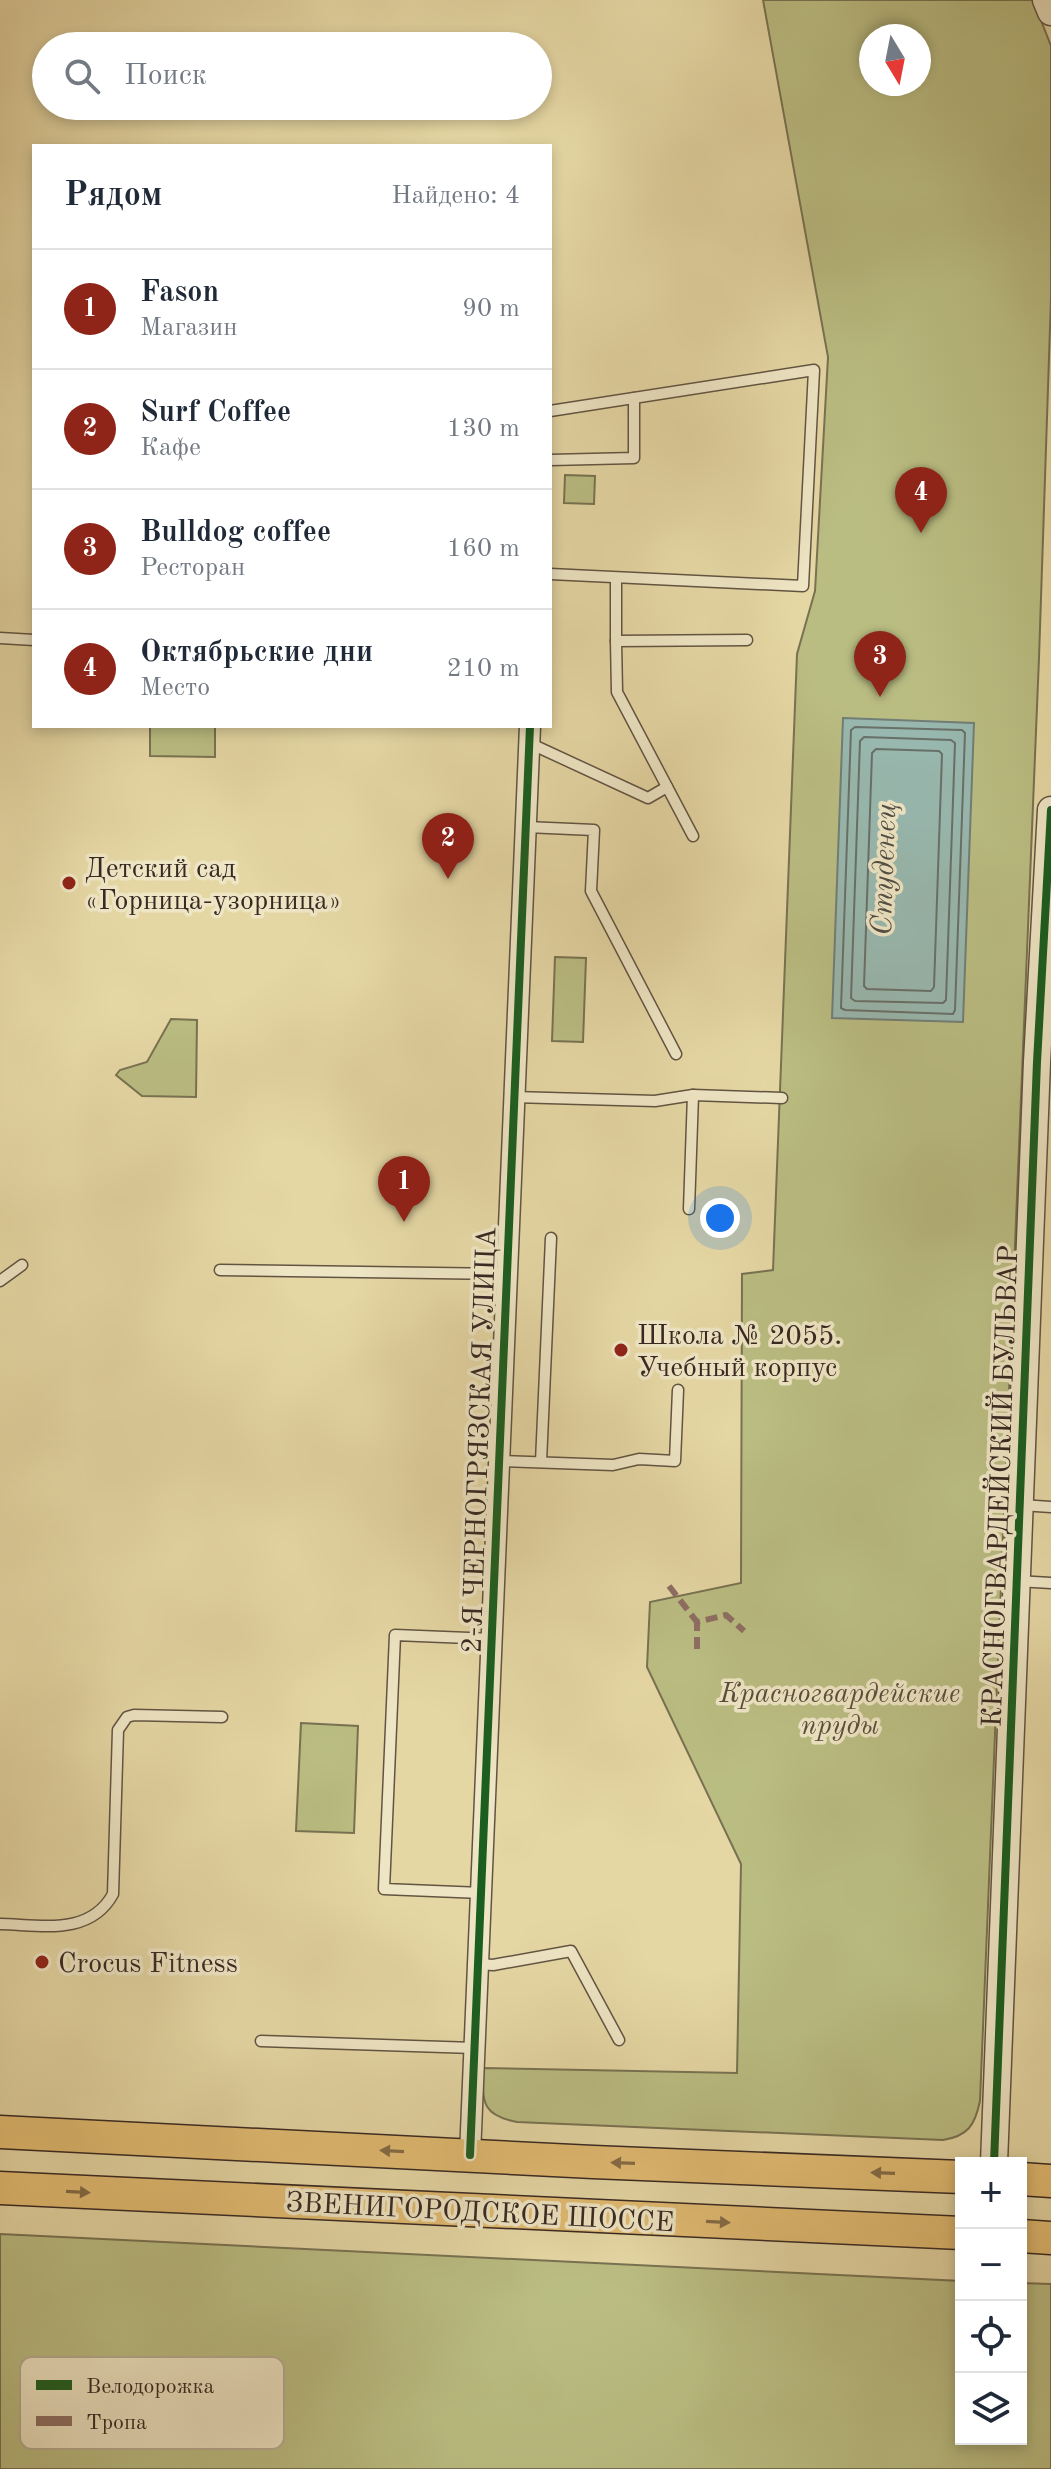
<!DOCTYPE html>
<html lang="ru">
<meta charset="utf-8">
<style>
:root{--surface:#fff;--page:#f6f6f7;--text:#1f2937;--muted:#747a83;--line:#e0e1e3;--accent:#8f2418}
body{margin:0;font-family:"Old Standard TT",serif;background:var(--page);color:var(--text)}
.controls{position:absolute;right:24px;bottom:24px;display:grid;overflow:hidden;border-radius:0px;box-shadow:0 4px 12px #0003}
.controls button{width:72px;height:72px;display:grid;place-items:center;padding:0;border:0;border-bottom:2px solid var(--line);background:var(--surface);color:var(--text);font:40px sans-serif}
.compass{position:absolute;left:859px;top:24px;width:72px;height:72px;border-radius:50%;background:var(--surface);box-shadow:0 4px 12px #0003;rotate:170deg}
.you{position:absolute;left:720px;top:1218px;width:28px;height:28px;margin:-20px;border:6px solid #fff;border-radius:50%;background:#1a73e8;box-shadow:0 0 0 12px #1a73e833}
.badge{display:grid;place-items:center;width:52px;height:52px;border-radius:50%;background:var(--accent);color:#fff;font-size:26px;font-weight:700}
.pin{position:absolute;translate:-50% -66px;filter:drop-shadow(0 2px 4px #0008)}
.pin::after{content:'';position:absolute;top:42px;width:28px;height:24px;background:inherit;clip-path:polygon(0 0,100% 0,50% 100%)}
.list{margin:0;padding:0;list-style:none}
h2{display:flex;justify-content:space-between;align-items:center;height:104px;margin:0;padding:0 32px;font-size:34px}
h2 small{font-size:26px;font-weight:400;color:var(--muted)}
.list li{display:grid;grid-template-columns:52px 1fr auto;gap:24px;align-items:center;box-sizing:border-box;height:120px;padding:0 32px;border-top:2px solid var(--line)}
.list b{display:block;font-size:30px;white-space:nowrap}
.list p{margin:0;font-size:26px;white-space:nowrap;color:var(--muted)}
.list em{font-size:26px;font-style:normal;color:var(--muted)}
.icon{flex:none;width:44px;height:44px;fill:none;stroke:currentColor;stroke-width:2;stroke-linecap:round;stroke-linejoin:round}
.map{position:relative;flex:none;width:1051px;height:2469px;overflow:hidden}
.search{position:absolute;background:var(--surface);box-shadow:0 4px 12px #0003;left:32px;top:32px;width:520px;height:88px;display:flex;align-items:center;gap:20px;box-sizing:border-box;padding:0 28px;border-radius:44px;color:var(--muted);font-size:30px}
.panel{position:absolute;background:var(--surface);box-shadow:0 4px 12px #0003;left:32px;top:144px;width:520px;height:584px;border-radius:0px}
.map>svg:first-child{display:block}
.green{fill:#babd82;stroke:#787252;stroke-width:2;fill-rule:evenodd}
.water{fill:#98b8af;stroke:#717e77;stroke-width:2}
.lines{fill:none;stroke-linecap:round;stroke-linejoin:round}
.shore{stroke:#687068;stroke-width:2}
.service-casing{stroke:#625442;stroke-width:13}
.minor-casing{stroke:#625442;stroke-width:23}
.tertiary-casing{stroke:#625442;stroke-width:29}
.primary-casing{stroke:#372822;stroke-width:35}
.service{stroke:#eee5c4;stroke-width:10}
.minor{stroke:#eee5c4;stroke-width:20}
.tertiary{stroke:#eee5c4;stroke-width:26}
.primary{stroke:#e2bc72;stroke-width:32}
.quiet{stroke:#8d6e63;stroke-width:6;stroke-dasharray:12 6;stroke-linecap:butt}
.cycleway-casing{stroke:#eee5c4;stroke-width:13}
.cycleway{stroke:#1b5e20;stroke-width:8}
.oneway{fill:#846b46}
.poi-dot{fill:#8f2418;stroke:#eee5c4;stroke-width:3}
.labels{text-anchor:middle;stroke-width:7;stroke-linejoin:round;paint-order:stroke}
.poi-label{font-size:28px;fill:#372822;stroke:#eee5c4;text-anchor:start}
.street-label{font-size:28px;fill:#372822;stroke:#eee5c4}
.park-label{font-size:28px;font-style:italic;fill:#584d3a;stroke:#eee5c4}
.water-label{font-size:30px;font-style:italic;fill:#4f4c45;stroke:#eee5c4}
.key{fill:#eee5c4;stroke:#b7ac93;stroke-width:2}
.key-label{font-size:22px;fill:#372822}
</style>
<div class="map">
<svg width="1051" height="2469" viewBox="0 0 1051 2469">
<rect width="100%" height="100%" fill="#e5d7a4"/>
<filter id="stains"><feTurbulence type="fractalNoise" baseFrequency=".0025" numOctaves="4"/><feColorMatrix values="0 0 0 0 .2 0 0 0 0 .09 0 0 0 0 .02 0 0 0 .5 -.17"/></filter>
<radialGradient id="worn" r=".72"><stop offset=".6" stop-color="#630" stop-opacity="0"/><stop offset="1" stop-color="#630" stop-opacity=".3"/></radialGradient>
<!-- green -->
<g class="green">
<path d="M763 0H1033L1051 46V298L1039 658 980 2101C975 2125 968 2136 943 2140L517 2122C480 2115 483 2101 483 2068L737 2073 741 1864 647 1667 650 1602 741 1583 742 1274 773 1270 797 654 815 591 828 357ZM871 36H919V84H871Z"/>
<path d="M565 475 595 476 594 504 564 503Z"/>
<path d="M150 726H215V757L150 756Z"/>
<path d="M555 957 586 958 583 1042 552 1041Z"/>
<path d="M171 1019 197 1020 196 1097 142 1096 116 1075 120 1070 147 1062Z"/>
<path d="M301 1723 358 1726 354 1833 296 1831Z"/>
<path d="M0 2234 961 2281V2439H1021V2283L1051 2284V2469H0Z"/>
</g>
<!-- water -->
<path class="water" d="M843 718 974 723 963 1022 832 1018Z"/>
<g class="lines">
<!-- shore -->
<g class="shore">
<path d="M855 727 962 730 965 733 955 1010 953 1014 845 1010 841 1008 851 730Z"/>
<path d="M864 737 951 740 955 743 946 1000 943 1003 855 1001 851 998 860 741Z"/>
<path d="M876 749 939 751 942 754 934 987 931 991 867 989 864 986 872 753Z"/>
</g>
<!-- service casing -->
<g class="service-casing">
<g id="service">
<path d="M550 411 814 370 803 586 550 574"/>
<path d="M550 460 634 458V398"/>
<path d="M616 578V641L747 640"/>
<path d="M0 638 34 640"/>
<path d="M616 641 617 692 693 836"/>
<path d="M529 743 648 798 667 787"/>
<path d="M526 827 594 830 591 891 676 1054"/>
<path d="M513 1097 655 1101 693 1095 782 1098"/>
<path d="M689 1209 693 1095"/>
<path d="M220 1270 506 1274"/>
<path d="M0 1281 22 1265"/>
<path d="M499 1461 613 1465 639 1459 675 1461 678 1390"/>
<path d="M541 1462 551 1238"/>
<path d="M1021 1505 1051 1507"/>
<path d="M1017 1581 1051 1583"/>
<path d="M482 1893 384 1889 395 1635 493 1639"/>
<path d="M0 1924C42 1925 90 1936 113 1894L118 1730 127 1717 134 1715 222 1717"/>
<path d="M478 1964 493 1965 571 1951 619 2040"/>
<path d="M261 2041 474 2048"/>
</g>
</g>
<!-- minor casing -->
<g class="minor-casing">
<path id="minor" d="M470 2155 530 726"/>
</g>
<!-- tertiary casing -->
<g class="tertiary-casing">
<g id="tertiary">
<path d="M1046 0 1051 12"/>
<path d="M994 2163 1037 1062 1051 810"/>
</g>
</g>
<!-- primary casing -->
<g class="primary-casing">
<g id="primary">
<path d="M0 2132 593 2162 961 2177"/>
<path d="M1021 2179 1051 2181"/>
<path d="M0 2188 961 2233"/>
<path d="M1021 2236 1051 2238"/>
</g>
</g>
<!-- service -->
<use href="#service" class="service"/>
<!-- minor -->
<use href="#minor" class="minor"/>
<!-- tertiary -->
<use href="#tertiary" class="tertiary"/>
<!-- primary -->
<use href="#primary" class="primary"/>
<!-- quiet -->
<g class="quiet">
<path d="M669 1586 697 1622"/>
<path d="M697 1649V1622L726 1615 744 1631"/>
</g>
<!-- cycleway casing -->
<g class="cycleway-casing">
<g id="cycleway">
<path d="M470 2155 530 726"/>
<path d="M994 2163 1037 1062 1051 810"/>
</g>
</g>
<!-- cycleway -->
<use href="#cycleway" class="cycleway"/>
</g>
<!-- one-way arrows -->
<defs><path id="oneway-solid" d="M-6-.8H1V-3.2L6.5 0L1 3.2V.8H-6Z" transform="scale(2)"/></defs>
<g class="oneway">
<use href="#oneway-solid" transform="translate(392 2151) rotate(-177)"/>
<use href="#oneway-solid" transform="translate(623 2163) rotate(-178)"/>
<use href="#oneway-solid" transform="translate(883 2173) rotate(-178)"/>
<use href="#oneway-solid" transform="translate(78 2192) rotate(3)"/>
<use href="#oneway-solid" transform="translate(718 2222) rotate(3)"/>
</g>
<!-- markers -->
<g class="poi-dot">
<circle cx="69" cy="883" r="8"/>
<circle cx="621" cy="1350" r="8"/>
<circle cx="42" cy="1962" r="8"/>
</g>
<g class="labels">
<!-- poi labels -->
<g class="poi-label">
<text x="85" y="877">Детский сад<tspan x="85" dy="32">«Горница-узорница»</tspan></text>
<text x="637" y="1344">Школа № 2055.<tspan x="637" dy="32">Учебный корпус</tspan></text>
<text x="58" y="1972">Crocus Fitness</text>
</g>
<!-- street labels -->
<g class="street-label">
<text transform="translate(478 1440) rotate(-88)" y="10">2-Я ЧЕРНОГРЯЗСКАЯ УЛИЦА</text>
<text transform="translate(999 1486) rotate(-88)" y="10">КРАСНОГВАРДЕЙСКИЙ БУЛЬВАР</text>
<text transform="translate(480 2211) rotate(3)" y="10">ЗВЕНИГОРОДСКОЕ ШОССЕ</text>
</g>
<!-- park labels -->
<g class="park-label">
<text x="840" y="1702">Красногвардейские<tspan x="840" dy="32">пруды</tspan></text>
</g>
<!-- water labels -->
<g class="water-label">
<text transform="translate(883 869) rotate(-88)" y="10">Студенец</text>
</g>
</g>
<!-- legend -->
<rect x="20" y="2357" width="264" height="92" rx="12" class="key"/>
<rect x="36" y="2380" width="36" height="10" fill="#1b5e20"/>
<rect x="36" y="2416" width="36" height="10" fill="#8d6e63"/>
<g class="key-label">
<text x="86" y="2393">Велодорожка</text>
<text x="86" y="2429">Тропа</text>
</g>
<rect width="100%" height="100%" filter="url(#stains)"/>
<rect width="100%" height="100%" fill="url(#worn)"/>
</svg>
<div class="controls">
<button>+</button>
<button>−</button>
<button><svg class="icon" aria-label="locate" viewBox="0 0 24 24"><circle cx="12" cy="12" r="6"/><path d="M12 2v4M12 18v4M2 12h4M18 12h4"/></svg></button>
<button><svg class="icon" aria-label="layers" viewBox="0 0 24 24"><path d="M12 4l9 5-9 5-9-5zM3 14l9 5 9-5"/></svg></button>
</div>
<svg class="compass" viewBox="-18 -18 36 36"><path d="M0-13l5 13h-10z" fill="#e53935"/><path d="M0 13l5-13h-10z" fill="#747a83"/></svg>
<div class="you"></div>
<div class="pin badge" style="left:404px;top:1222px">1</div>
<div class="pin badge" style="left:448px;top:879px">2</div>
<div class="pin badge" style="left:880px;top:697px">3</div>
<div class="pin badge" style="left:921px;top:533px">4</div>
<div class="search"><svg class="icon" aria-label="search" viewBox="0 0 24 24"><circle cx="10" cy="10" r="6"/><path d="M15 15l6 6"/></svg>Поиск</div>
<section class="panel">
<h2>Рядом<small>Найдено: 4</small></h2>
<ul class="list">
<li><span class="badge">1</span><div><b>Fason</b><p>Магазин</p></div><em>90 m</em></li>
<li><span class="badge">2</span><div><b>Surf Coffee</b><p>Кафе</p></div><em>130 m</em></li>
<li><span class="badge">3</span><div><b>Bulldog coffee</b><p>Ресторан</p></div><em>160 m</em></li>
<li><span class="badge">4</span><div><b>Октябрьские дни</b><p>Место</p></div><em>210 m</em></li>
</ul>
</section>
</div>
